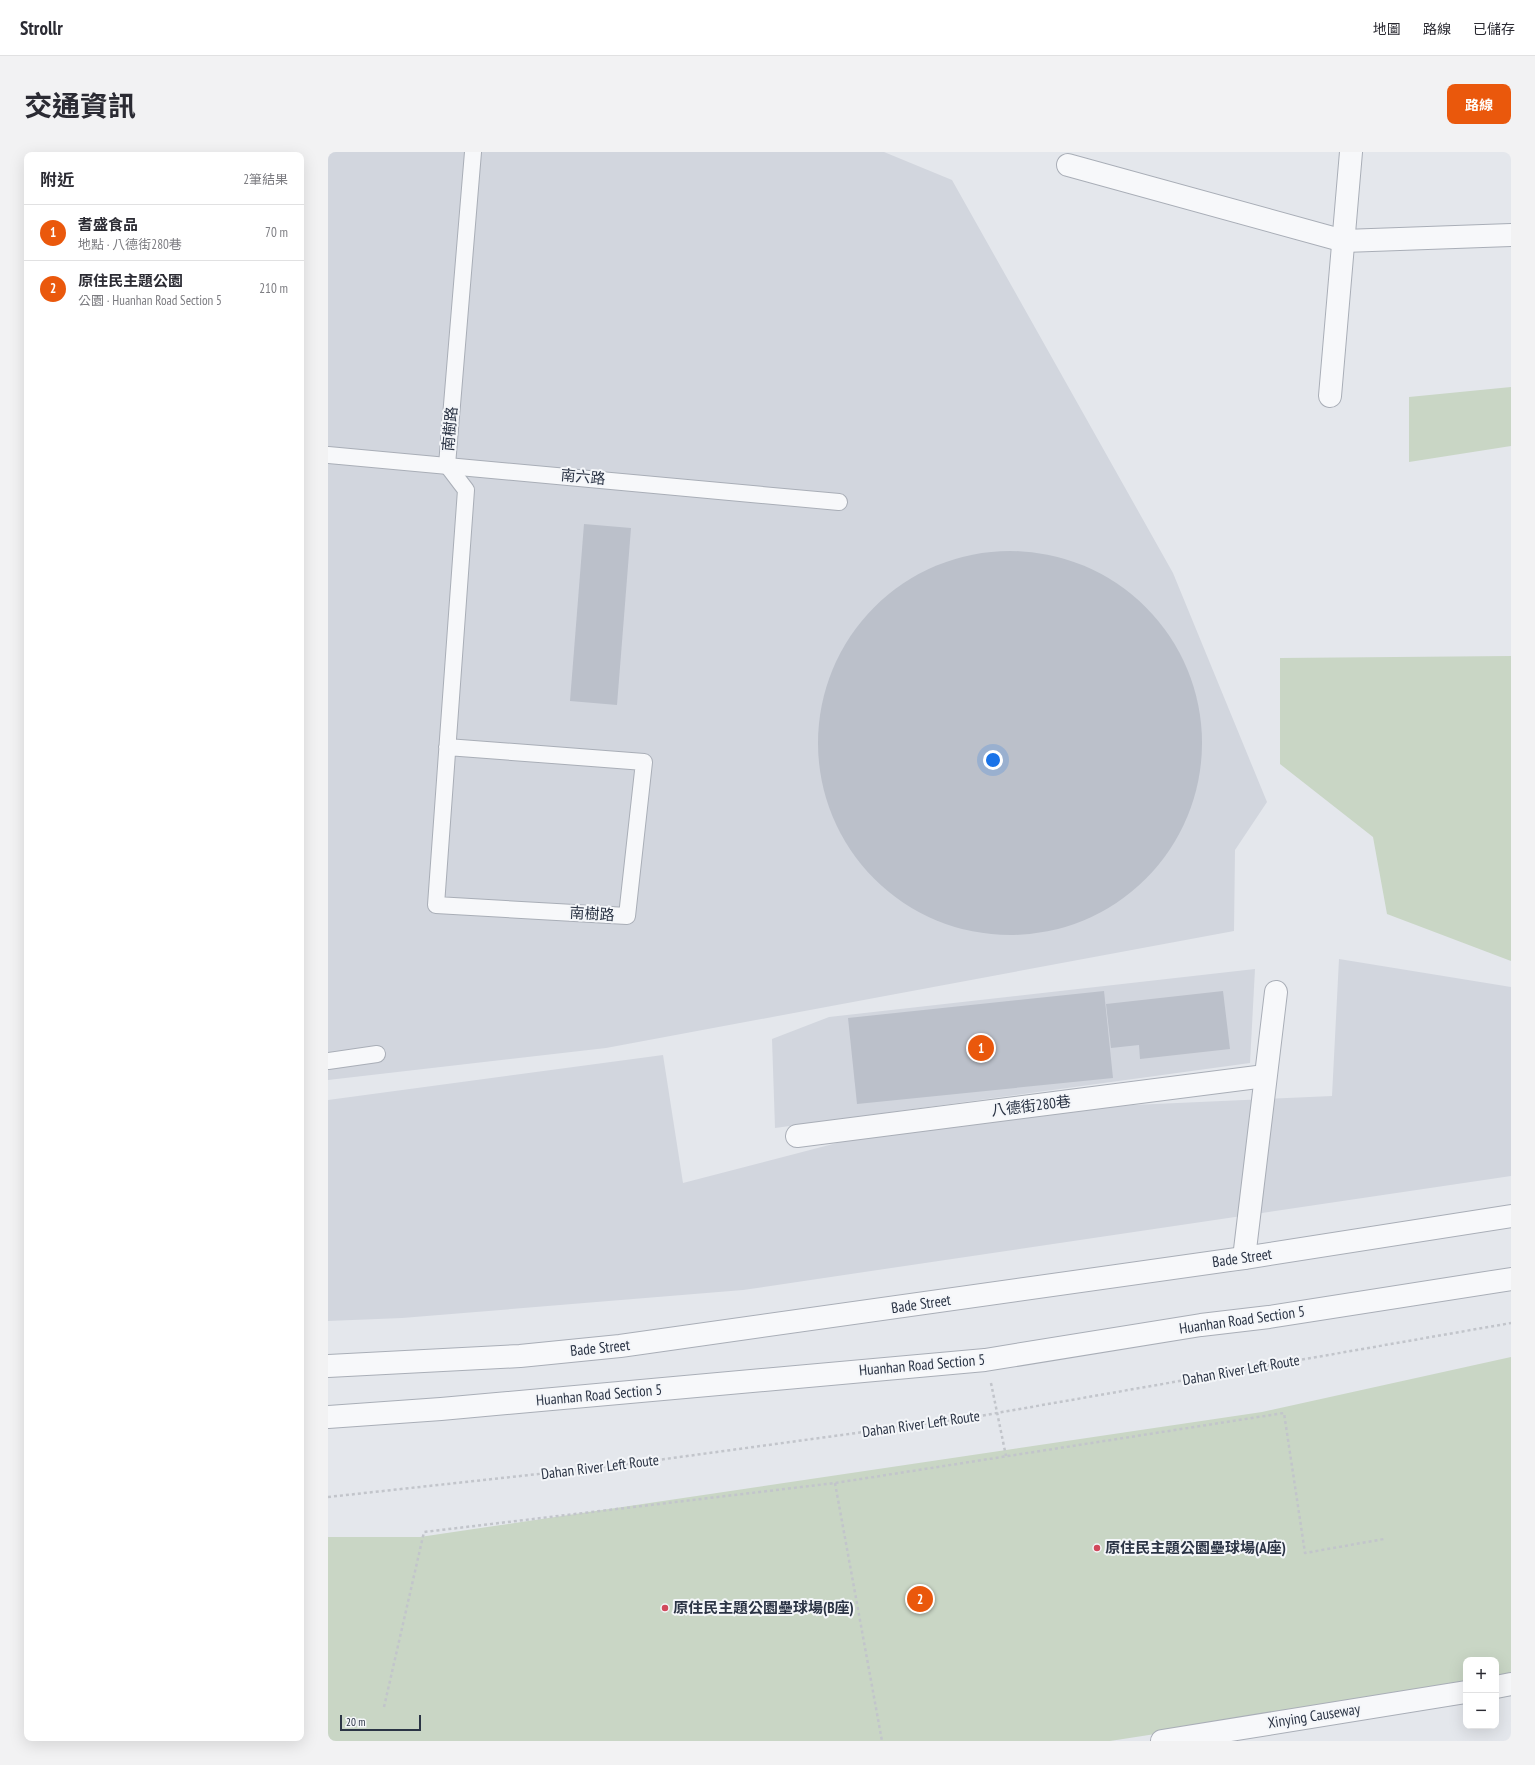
<!DOCTYPE html>
<html lang="zh-TW">
<meta charset="utf-8">
<style>
:root{--surface:#fff;--page:#f2f2f3;--text:#2b2b33;--muted:#7c7c81;--line:#e1e1e2;--accent:#ea580c}
body{margin:0;font-family:"PT Sans Narrow","Noto Sans TC",sans-serif;background:var(--page);color:var(--text)}
.controls{position:absolute;right:12px;bottom:12px;display:grid;overflow:hidden;border-radius:8px;box-shadow:0 4px 16px #0002}
.controls button{width:36px;height:36px;display:grid;place-items:center;padding:0;border:0;border-bottom:1px solid var(--line);background:var(--surface);color:var(--text);font:20px sans-serif}
.scale{position:absolute;left:12px;bottom:10px;width:81px;box-sizing:border-box;padding-left:4px;border:2px solid #2b3445;border-top:0;font-size:11px;line-height:14px;white-space:nowrap;color:#2b3445;-webkit-text-stroke:3px #f4f6f9;paint-order:stroke}
.you{position:absolute;left:665px;top:608px;width:14px;height:14px;margin:-10px;border:3px solid #fff;border-radius:50%;background:#1a73e8;box-shadow:0 0 0 6px #1a73e833}
.badge{display:grid;place-items:center;width:26px;height:26px;border-radius:50%;background:var(--accent);color:#fff;font-size:13px;font-weight:700}
.pin{position:absolute;translate:-50% -50%;border:2px solid #fff;box-shadow:0 1px 4px #0006}
.list{margin:0;padding:0;list-style:none}
h2{display:flex;justify-content:space-between;align-items:center;height:52px;margin:0;padding:0 16px;font-size:17px}
h2 small{font-size:13px;font-weight:400;color:var(--muted)}
.list li{display:grid;grid-template-columns:26px 1fr auto;gap:12px;align-items:center;box-sizing:border-box;height:56px;padding:0 16px;border-top:1px solid var(--line)}
.list b{display:block;font-size:15px;white-space:nowrap}
.list p{margin:0;font-size:13px;white-space:nowrap;color:var(--muted)}
.list em{font-size:13px;font-style:normal;color:var(--muted)}
.map{position:relative;flex:none;width:1183px;height:1589px;overflow:hidden;border-radius:8px}
header{display:flex;align-items:center;gap:24px;box-sizing:border-box;height:56px;padding:0 20px;background:var(--surface);border-bottom:1px solid var(--line)}
header strong{font-size:19px}
nav{display:flex;gap:22px;margin-inline-start:auto;font-size:14px}
.intro{display:flex;align-items:center;justify-content:space-between;box-sizing:border-box;height:96px;padding:0 24px}
h1{margin:0;font-size:28px}
.button{padding:10px 18px;border-radius:8px;background:var(--accent);color:#fff;font-size:14px;font-weight:700}
main{display:flex;gap:24px;padding:0 24px}
aside{flex:1;background:var(--surface);border-radius:8px;box-shadow:0 4px 16px #0002}
.map>svg:first-child{display:block}
.built{fill:#d2d6de}
.green{fill:#c9d6c5}
.building{fill:#bbc0ca}
.lines{fill:none;stroke-linecap:round;stroke-linejoin:round}
.service-casing{stroke:#a9aeb7;stroke-width:18}
.minor-casing{stroke:#a9aeb7;stroke-width:24}
.tertiary-casing{stroke:#a9aeb7;stroke-width:24}
.path{stroke:#c2c5cb;stroke-width:2.5;stroke-dasharray:3 3;stroke-linecap:butt}
.service{stroke:#f7f8fa;stroke-width:16}
.minor{stroke:#f7f8fa;stroke-width:22}
.tertiary{stroke:#f7f8fa;stroke-width:22}
.poi-dot{fill:#d1495b;stroke:#f4f6f9;stroke-width:1.5}
.labels{text-anchor:middle;stroke-width:4;stroke-linejoin:round;paint-order:stroke}
.street-label{font-size:15px;fill:#2b3445;stroke:#f4f6f9}
.poi-label{font-size:15px;font-weight:bold;fill:#2b3445;stroke:#f4f6f9;text-anchor:start}
</style>
<header>
<strong>Strollr</strong>
<nav><a>地圖</a><a>路線</a><a>已儲存</a></nav>
</header>
<div class="intro"><h1>交通資訊</h1><a class="button">路線</a></div>
<main>
<aside>
<h2>附近<small>2筆結果</small></h2>
<ul class="list">
<li><span class="badge">1</span><div><b>耆盛食品</b><p>地點 · 八德街280巷</p></div><em>70 m</em></li>
<li><span class="badge">2</span><div><b>原住民主題公園</b><p>公園 · Huanhan Road Section 5</p></div><em>210 m</em></li>
</ul>
</aside>
<div class="map">
<svg width="1183" height="1589" viewBox="0 0 1183 1589">
<rect width="100%" height="100%" fill="#e4e7ec"/>
<!-- built -->
<g class="built">
<path d="M0 0H556L624 28 845 421 939 650 907 698 906 779 278 896 0 928Z"/>
<path d="M1011 807 1183 835V1024L415 1138 74 1166 0 1169V948L335 903 355 1031 624 961 1004 944Z"/>
<path d="M927 817 922 911 447 976 444 887 501 865Z"/>
</g>
<!-- green -->
<g class="green">
<path d="M1183 235V294L1081 310V245Z"/>
<path d="M1183 504V809L1059 762 1045 685 952 612V506Z"/>
<path d="M1183 1205V1523L1168 1525V1508H1138V1530L950 1563 782 1589H0V1385H92L934 1260Z"/>
</g>
<!-- building -->
<g class="building">
<path d="M256 372 303 376 289 553 242 549Z"/>
<circle cx="682" cy="591" r="192"/>
<path d="M776 839 785 926 529 952 520 866Z"/>
<path d="M895 839 902 897 812 907 811 893 783 896 778 852Z"/>
</g>
<g class="lines">
<!-- service casing -->
<g class="service-casing">
<g id="service">
<path d="M0 303 511 350"/>
<path d="M119 595 316 610 299 764 108 753 138 338 119 313 145 0"/>
<path d="M0 909 49 902"/>
</g>
</g>
<!-- minor casing -->
<g class="minor-casing">
<g id="minor">
<path d="M740 13 1016 89 1183 83"/>
<path d="M1002 244 1023 0"/>
<path d="M469 984 937 924"/>
<path d="M916 1106 948 840"/>
</g>
</g>
<!-- tertiary casing -->
<g class="tertiary-casing">
<g id="tertiary">
<path d="M0 1214 192 1204 292 1194 916 1106 1183 1064"/>
<path d="M0 1265 113 1257 657 1208 873 1173 941 1165 1183 1127"/>
<path d="M1168 1535 1183 1532"/>
<path d="M834 1589 1138 1540"/>
</g>
</g>
<!-- path -->
<g class="path">
<path d="M663 1231 678 1304"/>
<path d="M507 1331 554 1589"/>
<path d="M0 1345 293 1313 646 1265 1183 1171"/>
<path d="M56 1555 96 1380 507 1331 956 1261 977 1401 1056 1387"/>
</g>
<!-- service -->
<use href="#service" class="service"/>
<!-- minor -->
<use href="#minor" class="minor"/>
<!-- tertiary -->
<use href="#tertiary" class="tertiary"/>
</g>
<!-- markers -->
<g class="poi-dot">
<circle cx="769" cy="1396" r="4"/>
<circle cx="337" cy="1456" r="4"/>
</g>
<g class="labels">
<!-- street labels -->
<g class="street-label">
<text transform="translate(122 277) rotate(-85)" y="5">南樹路</text>
<text transform="translate(255 325) rotate(5)" y="5">南六路</text>
<text transform="translate(264 762) rotate(3)" y="5">南樹路</text>
<text transform="translate(703 954) rotate(-7)" y="5">八德街280巷</text>
<text transform="translate(914 1106) rotate(-8)" y="5">Bade Street</text>
<text transform="translate(593 1152) rotate(-8)" y="5">Bade Street</text>
<text transform="translate(914 1168) rotate(-8)" y="5">Huanhan Road Section 5</text>
<text transform="translate(272 1196) rotate(-6)" y="5">Bade Street</text>
<text transform="translate(594 1213) rotate(-5)" y="5">Huanhan Road Section 5</text>
<text transform="translate(913 1218) rotate(-10)" y="5">Dahan River Left Route</text>
<text transform="translate(271 1243) rotate(-5)" y="5">Huanhan Road Section 5</text>
<text transform="translate(593 1272) rotate(-8)" y="5">Dahan River Left Route</text>
<text transform="translate(272 1315) rotate(-7)" y="5">Dahan River Left Route</text>
<text transform="translate(986 1564) rotate(-9)" y="5">Xinying Causeway</text>
</g>
<!-- poi labels -->
<g class="poi-label">
<text x="777" y="1401">原住民主題公園壘球場(A座)</text>
<text x="345" y="1461">原住民主題公園壘球場(B座)</text>
</g>
</g>
</svg>
<div class="controls">
<button>+</button>
<button>−</button>
</div>
<div class="scale">20 m</div>
<div class="you"></div>
<div class="pin badge" style="left:653px;top:896px">1</div>
<div class="pin badge" style="left:592px;top:1447px">2</div>
</div>
</main>
